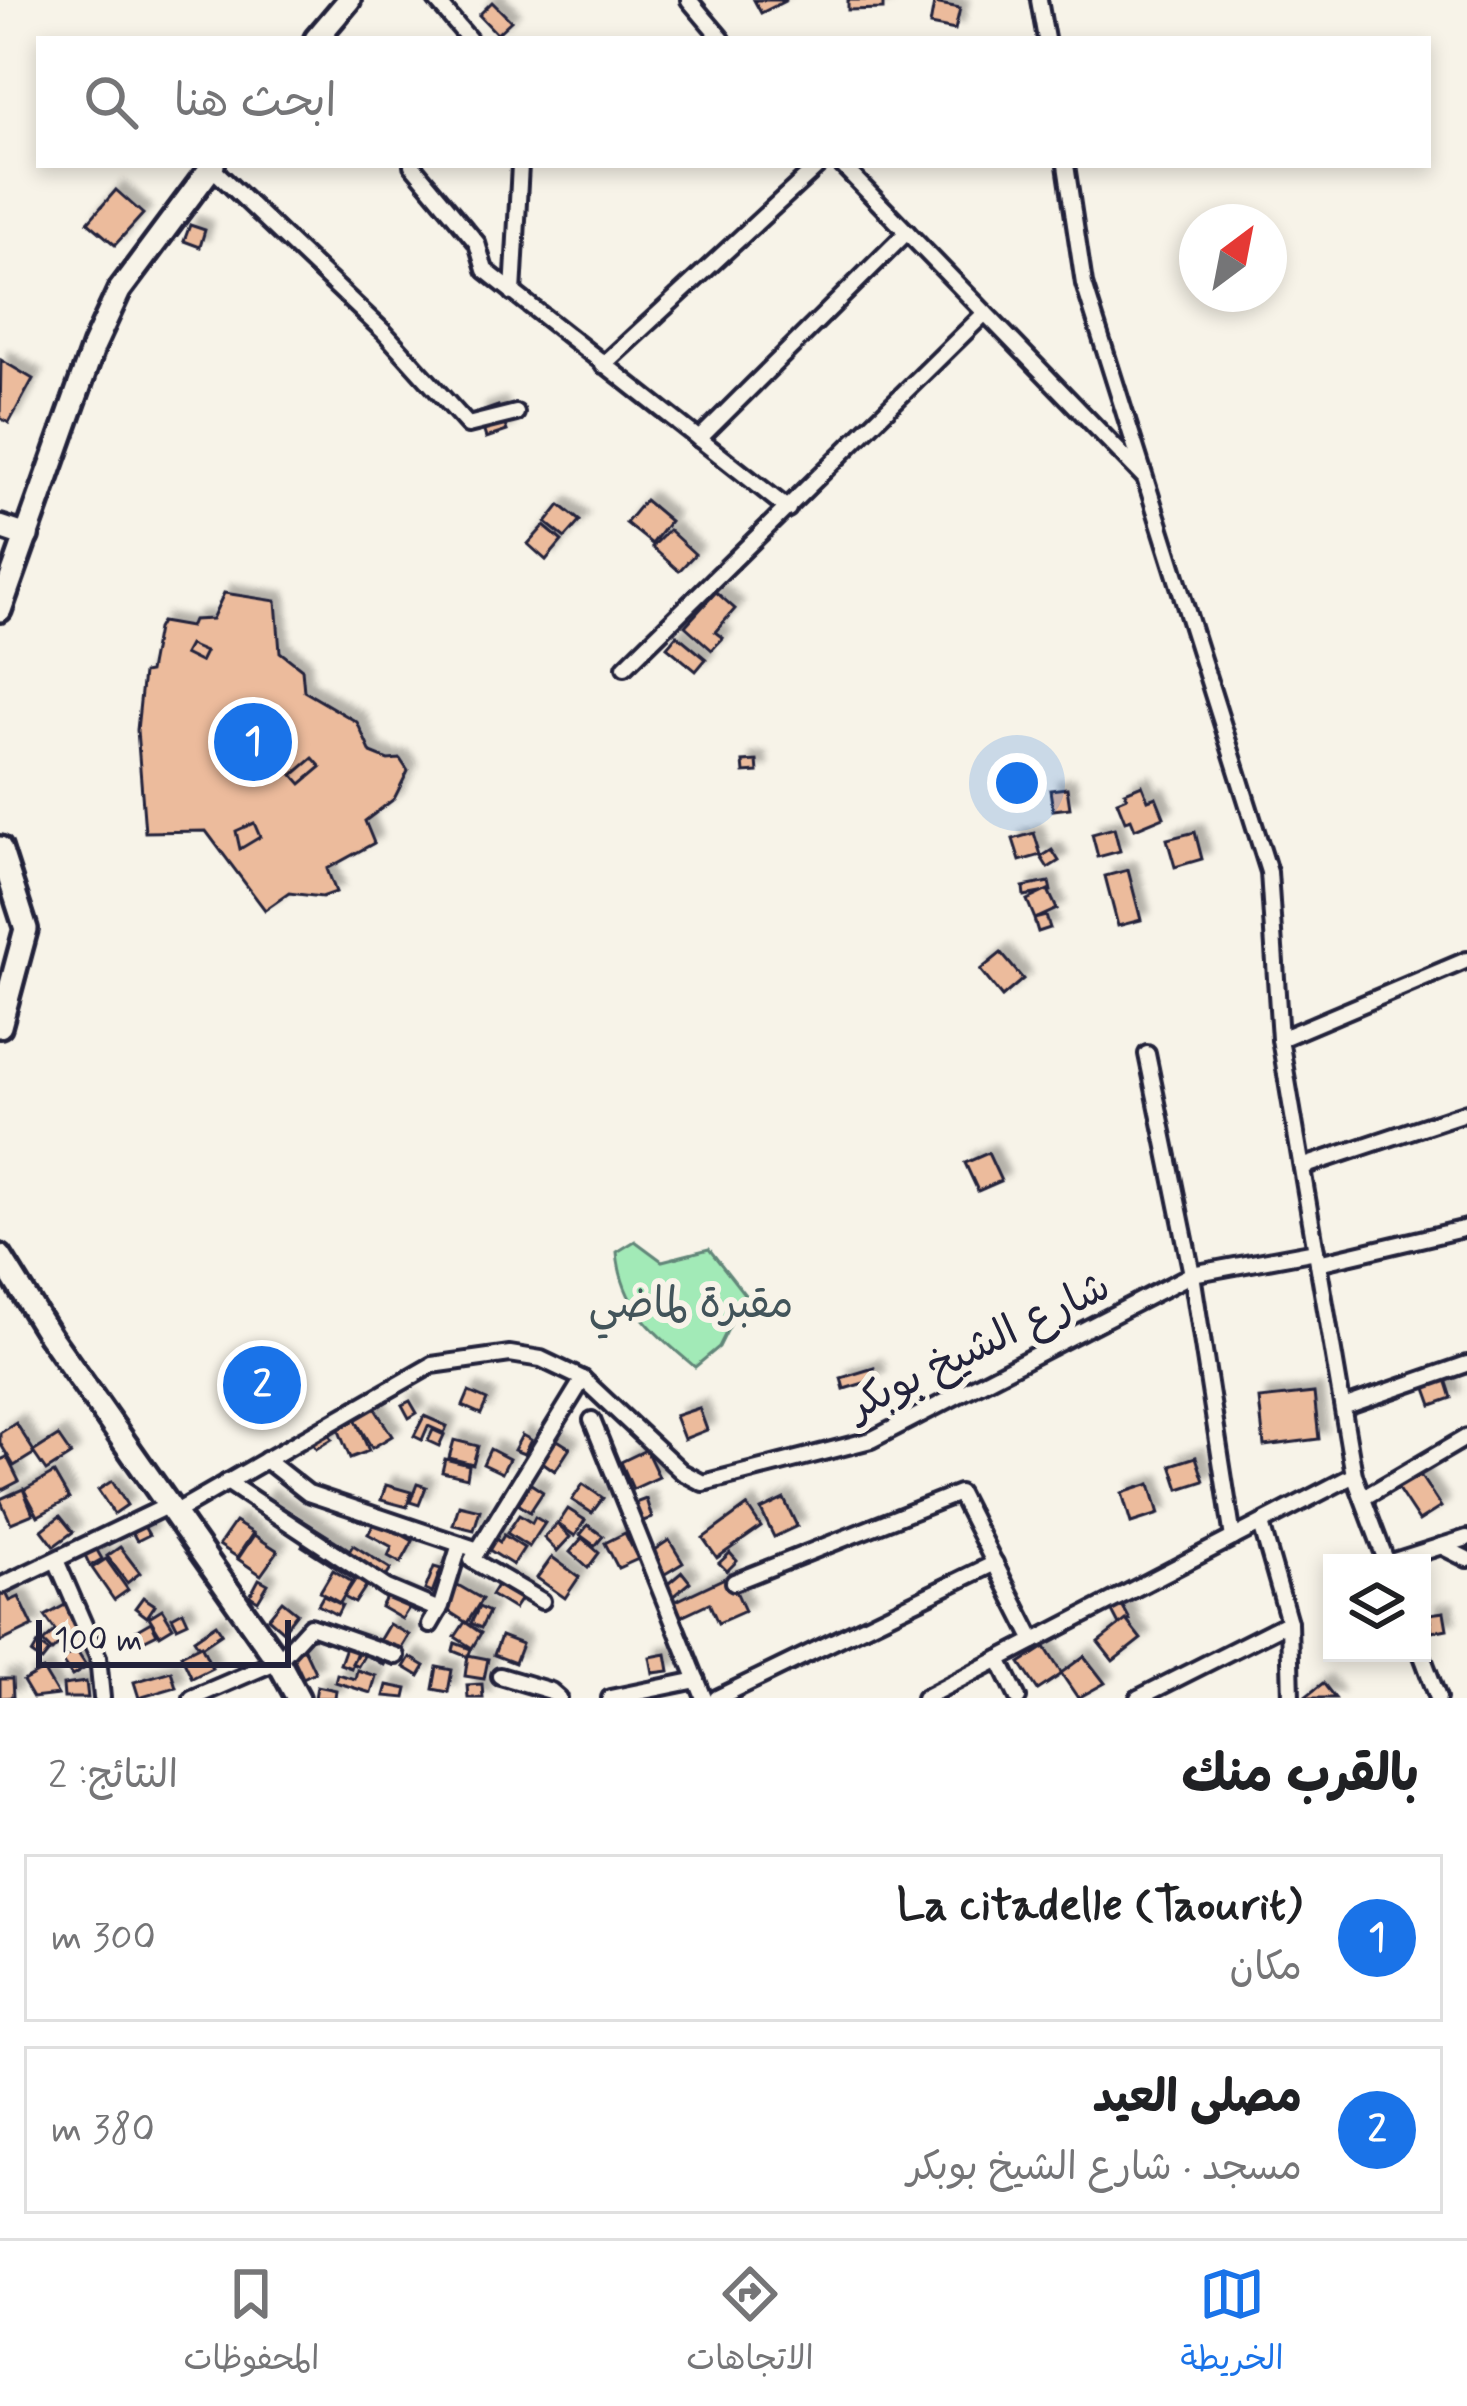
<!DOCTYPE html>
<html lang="ar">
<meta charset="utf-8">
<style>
:root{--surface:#fff;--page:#f2f2f2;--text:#202124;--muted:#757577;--line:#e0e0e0;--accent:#1a73e8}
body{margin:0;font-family:Mynerve,"Playpen Sans Arabic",sans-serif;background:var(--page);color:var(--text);direction:rtl}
.controls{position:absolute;right:36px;bottom:36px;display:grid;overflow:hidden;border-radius:0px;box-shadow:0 6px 18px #0003}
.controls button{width:108px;height:108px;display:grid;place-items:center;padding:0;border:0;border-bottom:3px solid var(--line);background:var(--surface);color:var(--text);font:60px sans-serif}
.compass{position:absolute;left:1179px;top:204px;width:108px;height:108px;border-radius:50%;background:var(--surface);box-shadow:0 6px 18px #0003;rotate:32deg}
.scale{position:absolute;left:36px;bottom:30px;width:255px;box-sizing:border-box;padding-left:12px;border:6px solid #22223b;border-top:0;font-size:33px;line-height:42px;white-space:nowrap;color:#22223b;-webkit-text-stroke:9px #f7f3e8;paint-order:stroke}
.you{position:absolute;left:1017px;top:783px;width:42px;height:42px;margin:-30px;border:9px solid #fff;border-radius:50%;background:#1a73e8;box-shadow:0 0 0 18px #1a73e833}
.badge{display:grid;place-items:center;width:78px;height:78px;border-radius:50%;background:var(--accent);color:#fff;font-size:39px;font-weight:700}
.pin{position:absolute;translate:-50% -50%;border:6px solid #fff;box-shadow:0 3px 12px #0006}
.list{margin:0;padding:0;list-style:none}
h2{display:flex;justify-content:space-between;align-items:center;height:156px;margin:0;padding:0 48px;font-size:51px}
h2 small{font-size:39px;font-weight:400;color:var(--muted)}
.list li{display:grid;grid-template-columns:78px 1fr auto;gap:36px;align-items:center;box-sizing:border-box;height:168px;margin:0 24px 24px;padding:0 24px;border:3px solid var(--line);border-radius:0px}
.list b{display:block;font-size:45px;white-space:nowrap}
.list p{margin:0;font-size:39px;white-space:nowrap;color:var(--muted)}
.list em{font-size:39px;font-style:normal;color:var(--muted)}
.icon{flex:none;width:66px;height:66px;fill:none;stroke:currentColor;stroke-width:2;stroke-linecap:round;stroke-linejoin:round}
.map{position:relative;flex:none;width:1467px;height:1698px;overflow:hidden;direction:ltr}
.search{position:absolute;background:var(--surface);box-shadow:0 6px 18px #0003;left:36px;right:36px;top:36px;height:132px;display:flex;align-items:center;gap:30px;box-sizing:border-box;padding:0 42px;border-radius:0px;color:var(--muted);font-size:45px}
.sheet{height:540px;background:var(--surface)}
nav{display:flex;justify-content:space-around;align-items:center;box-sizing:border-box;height:168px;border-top:3px solid var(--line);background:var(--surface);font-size:33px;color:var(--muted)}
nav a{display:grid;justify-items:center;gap:6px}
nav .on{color:var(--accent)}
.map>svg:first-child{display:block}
.green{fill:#a2eab7;stroke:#628679;stroke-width:3}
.building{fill:#ecbb9c;stroke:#22223b;stroke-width:3;filter:url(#shadow)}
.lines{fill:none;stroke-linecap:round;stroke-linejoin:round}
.street-casing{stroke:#22223b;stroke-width:22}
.secondary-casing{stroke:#22223b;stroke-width:30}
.street{stroke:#f7f3e8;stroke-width:14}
.secondary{stroke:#f7f3e8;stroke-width:21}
.labels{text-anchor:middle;stroke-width:12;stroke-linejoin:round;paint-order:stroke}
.park-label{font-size:42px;fill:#42545a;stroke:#f7f3e8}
.street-label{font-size:42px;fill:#22223b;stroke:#f7f3e8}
</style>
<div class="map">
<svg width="1467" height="1698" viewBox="0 0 1467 1698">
<defs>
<filter id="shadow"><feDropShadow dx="8" dy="-8" stdDeviation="3" flood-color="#0004"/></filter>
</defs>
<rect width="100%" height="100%" fill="#f7f3e8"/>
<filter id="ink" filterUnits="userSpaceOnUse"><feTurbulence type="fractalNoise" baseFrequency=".00833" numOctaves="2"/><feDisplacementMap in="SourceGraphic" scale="24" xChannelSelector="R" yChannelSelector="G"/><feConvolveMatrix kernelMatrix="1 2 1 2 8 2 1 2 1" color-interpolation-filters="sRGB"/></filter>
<g filter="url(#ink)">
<!-- green -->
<path class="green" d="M635 1241 662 1261 709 1249 745 1295 719 1347 695 1367C654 1332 622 1309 617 1252Z"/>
<!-- building -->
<g class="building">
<path d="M754 0H787L761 13Z"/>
<path d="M848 0H883V9L848 10Z"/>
<path d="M492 2 511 21 497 34 479 15Z"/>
<path d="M934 3 960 8 955 30 930 25Z"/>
<path d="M116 190 143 214 115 245 88 222Z"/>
<path d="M190 225 205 230 200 247 184 241Z"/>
<path d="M1 360 33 379 9 423 0 418Z"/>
<path d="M498 406 507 431 486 438 478 413Z"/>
<path d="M645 500 670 521 652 544 626 523Z"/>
<path d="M560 505 580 521 565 538 546 523Z"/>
<path d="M544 526 562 541 546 560 528 544Z"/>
<path d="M669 530 695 554 679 571 652 547Z"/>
<path d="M716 592 735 609 715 632 723 638 712 650 685 626Z"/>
<path d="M224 593 276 601 280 652 302 669 304 691 357 722 371 753 388 760 400 759 408 771 394 799 365 821 374 843 327 869 336 892 322 897 289 893 265 910 206 831 145 832 137 730 143 673 149 672 157 629 161 622 190 627 193 620 212 619Z"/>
<path d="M677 635 706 659 696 671 667 647Z"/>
<path d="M189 645 205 652 200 662 184 654Z"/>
<path d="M313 758 321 767 301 784 293 775Z"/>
<path d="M757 761 758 772 744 773 743 762Z"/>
<path d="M1142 785 1148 800 1156 797 1164 817 1135 829 1131 819 1125 821 1117 801 1127 797 1125 792Z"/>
<path d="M1067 788 1070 808 1053 810 1050 790Z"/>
<path d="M254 823 260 837 240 849 236 831Z"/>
<path d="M1114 828 1120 851 1098 857 1092 834Z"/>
<path d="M1195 832 1202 859 1175 867 1167 839Z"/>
<path d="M1034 833 1041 855 1020 861 1013 839Z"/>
<path d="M1052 850 1059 861 1048 868 1041 857Z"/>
<path d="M1128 870 1141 920 1118 926 1105 876Z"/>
<path d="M1049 882 1051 891 1024 896 1023 887Z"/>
<path d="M1048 890 1057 909 1035 919 1027 900Z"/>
<path d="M1046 916 1050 928 1038 932 1034 919Z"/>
<path d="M1001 953 1023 979 1002 997 980 970Z"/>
<path d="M988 1153 1001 1181 978 1191 965 1163Z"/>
<path d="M874 1368 877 1379 844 1389 841 1378Z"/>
<path d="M1444 1373 1452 1398 1432 1405 1423 1380Z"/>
<path d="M469 1392 487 1400 481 1414 463 1406Z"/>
<path d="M1314 1393 1319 1439 1264 1446 1259 1399Z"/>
<path d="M410 1401 417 1413 409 1418 402 1405Z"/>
<path d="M372 1404 392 1436 372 1448 353 1416Z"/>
<path d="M699 1408 707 1430 684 1439 675 1416Z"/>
<path d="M424 1416 447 1426 444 1433 428 1426 422 1440 414 1436Z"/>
<path d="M355 1418 369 1451 350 1458 337 1426Z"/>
<path d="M16 1423 35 1453 14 1466 0 1443V1433Z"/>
<path d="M433 1430 444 1435 439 1446 428 1441Z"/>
<path d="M328 1432 332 1439 316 1449 312 1443Z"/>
<path d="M548 1434 570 1448 555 1471 534 1456Z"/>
<path d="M522 1435 531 1440 524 1454 514 1450Z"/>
<path d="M58 1436 71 1455 46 1471 33 1452Z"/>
<path d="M454 1440 478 1446 473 1464 449 1458Z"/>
<path d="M490 1449 509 1459 502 1473 483 1464Z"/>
<path d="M646 1450 659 1477 633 1489 621 1462Z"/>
<path d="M7 1457 19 1481 0 1491V1460Z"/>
<path d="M1196 1457 1204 1481 1179 1489 1171 1465Z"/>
<path d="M445 1459 469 1465 467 1478 442 1472Z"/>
<path d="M1416 1469 1441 1507 1419 1521 1394 1483Z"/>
<path d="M54 1473 69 1499 38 1516 24 1490Z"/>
<path d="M112 1481 127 1505 114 1514 98 1490Z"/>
<path d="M417 1484 426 1487 419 1505 410 1502Z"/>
<path d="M531 1484 543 1492 530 1512 518 1504Z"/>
<path d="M583 1484 603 1498 592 1513 572 1500Z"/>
<path d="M1150 1484 1159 1514 1131 1523 1122 1493Z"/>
<path d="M386 1485 411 1492 407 1507 381 1500Z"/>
<path d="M23 1489 33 1514 11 1523 0 1499Z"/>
<path d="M266 1497 350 1550 353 1545 391 1569 386 1577 373 1568 368 1575 260 1507Z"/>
<path d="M646 1499 652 1518 640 1522 635 1503Z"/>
<path d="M784 1499 797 1526 774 1537 761 1510Z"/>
<path d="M459 1505 480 1510 474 1530 453 1525Z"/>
<path d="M747 1506 761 1527 717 1558 703 1538Z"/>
<path d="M568 1509 585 1520 575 1536 558 1524Z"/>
<path d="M519 1515 532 1523 535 1517 545 1523 529 1547 507 1533Z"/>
<path d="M60 1516 73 1532 54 1546 42 1530Z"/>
<path d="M139 1518 149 1535 137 1541 128 1525Z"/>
<path d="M376 1520 413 1541 401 1563 388 1556 392 1547 368 1534Z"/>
<path d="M235 1522 253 1533 237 1557 219 1545Z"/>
<path d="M557 1524 570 1537 557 1551 544 1538Z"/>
<path d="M588 1525 603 1536 595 1546 580 1535Z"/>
<path d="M625 1533 638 1559 618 1568 605 1543Z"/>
<path d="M254 1535 278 1551 261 1575 238 1559Z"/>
<path d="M490 1535 500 1542 504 1535 524 1548 513 1565 483 1546Z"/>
<path d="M582 1538 599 1553 588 1568 570 1552Z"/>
<path d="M306 1539 370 1580 355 1603 344 1597 355 1580 302 1546Z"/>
<path d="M669 1540 683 1563 665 1574 651 1552Z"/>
<path d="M94 1545 102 1559 90 1566 83 1551Z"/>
<path d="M120 1547 140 1573 127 1583 107 1556Z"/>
<path d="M730 1553 737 1561 727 1571 719 1563Z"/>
<path d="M552 1557 579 1577 565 1598 537 1578Z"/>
<path d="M106 1559 128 1590 114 1600 92 1568Z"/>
<path d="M434 1567 441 1569 432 1593 425 1590Z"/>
<path d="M333 1570 352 1582 340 1603 320 1592Z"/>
<path d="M682 1572 690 1582 671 1598 663 1588Z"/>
<path d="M729 1576 745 1611 718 1623 709 1603 677 1618 670 1604Z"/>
<path d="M502 1577 526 1591 514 1609 491 1595Z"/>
<path d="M259 1579 268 1584 258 1601 250 1596Z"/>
<path d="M0 1581 10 1601 19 1597 33 1626 0 1642Z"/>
<path d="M456 1584 482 1599 467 1623 442 1607Z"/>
<path d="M390 1590 421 1607 418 1613 409 1608 402 1619 381 1607Z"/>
<path d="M323 1596 342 1605 337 1615 318 1605Z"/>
<path d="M143 1597 155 1605 147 1617 135 1608Z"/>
<path d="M282 1601 297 1613 283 1631 268 1618Z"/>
<path d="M1120 1601 1130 1620 1119 1625 1109 1606Z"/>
<path d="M65 1605 86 1642 70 1651 45 1616Z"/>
<path d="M479 1607 489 1612 481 1628 471 1623Z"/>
<path d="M162 1609 173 1627 160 1635 149 1617Z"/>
<path d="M183 1611 188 1622 177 1627 172 1617Z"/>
<path d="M1444 1612 1447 1629 1432 1632 1429 1614Z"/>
<path d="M1126 1620 1141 1639 1113 1661 1098 1642Z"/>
<path d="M151 1622 157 1634 143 1641 137 1630Z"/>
<path d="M465 1622 481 1633 472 1648 455 1637Z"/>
<path d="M216 1624 222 1633 200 1648 194 1639Z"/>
<path d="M389 1624 409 1635 396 1657 376 1646Z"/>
<path d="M54 1632 62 1641 52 1651 43 1642Z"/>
<path d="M501 1636 522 1644 515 1663 494 1655Z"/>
<path d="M349 1639 360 1643 351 1668 340 1664Z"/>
<path d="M300 1640 315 1672 303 1678 288 1646Z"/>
<path d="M455 1643 471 1649 468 1657 453 1651Z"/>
<path d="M38 1644 49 1652 42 1661 32 1654Z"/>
<path d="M363 1644 388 1658 384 1665 365 1654 358 1666 352 1663Z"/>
<path d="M201 1645 212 1668 192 1678 181 1655Z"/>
<path d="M1045 1647 1062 1674 1038 1690 1020 1663Z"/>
<path d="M76 1650 87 1667 72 1676 61 1660Z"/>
<path d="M666 1654 669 1671 653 1673 650 1657Z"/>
<path d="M468 1655 488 1659 484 1679 465 1676Z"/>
<path d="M1084 1656 1105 1683 1078 1698 1061 1673Z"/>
<path d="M410 1657 425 1666 419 1676 404 1667Z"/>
<path d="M437 1667 452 1670 448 1692 433 1689Z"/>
<path d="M43 1670 58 1695 33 1698 23 1681Z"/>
<path d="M357 1670 376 1676 371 1693 335 1682 337 1674 355 1679Z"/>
<path d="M171 1671 176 1687 139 1698 134 1682Z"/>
<path d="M0 1679H12L13 1697 0 1698Z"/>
<path d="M86 1682 88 1698H64L63 1685Z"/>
<path d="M1323 1683 1335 1698H1304Z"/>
<path d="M482 1684 483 1698H468L467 1685Z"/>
<path d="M387 1685 407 1689 405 1698 384 1696Z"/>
<path d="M317 1686 336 1690 335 1698H315Z"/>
</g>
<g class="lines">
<!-- street casing -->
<g class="street-casing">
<g id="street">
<path d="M436 0 469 39"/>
<path d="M689 0 722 39"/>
<path d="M1039 0 1046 39"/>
<path d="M412 165 477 243 485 270 788 509"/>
<path d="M842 165 1143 476"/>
<path d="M1066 165 1084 284 1269 872 1280 1039 1354 1475 1387 1563"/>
<path d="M211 167 384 332 468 425 516 413"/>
<path d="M513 293 520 165"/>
<path d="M603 365 819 165"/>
<path d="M699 439 907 232"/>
<path d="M625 667 985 313"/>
<path d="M1280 1039 1467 960"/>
<path d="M1147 1054 1192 1274 1233 1538"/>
<path d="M1302 1167 1467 1112"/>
<path d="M1318 1263 1467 1228"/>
<path d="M1343 1407 1467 1364"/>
<path d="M592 1420 704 1698"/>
<path d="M266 1460 308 1493 478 1550"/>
<path d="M227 1482 387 1588 439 1610"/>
<path d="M1363 1498 1467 1437"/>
<path d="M174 1513 432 1365 510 1354 541 1359 583 1379 682 1472 703 1483 871 1440 1192 1274 1316 1251"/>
<path d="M1261 1524 1289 1622 1291 1698"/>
<path d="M1441 1546 1467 1559"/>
<path d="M56 1560 98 1657 102 1698"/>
<path d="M1388 1563 1467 1538"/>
<path d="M734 1582 959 1493 1034 1641"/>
<path d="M0 1586 169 1505"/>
<path d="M542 1601 472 1560 583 1379"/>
<path d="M430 1625 441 1606 460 1544"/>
<path d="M1421 1653 1438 1698"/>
<path d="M999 1659 1018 1698"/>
<path d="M500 1676 551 1691 559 1698"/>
<path d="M192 1698 278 1661 310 1626 396 1656"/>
<path d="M610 1698 697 1680"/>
<path d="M717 1698 995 1563"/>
<path d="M924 1698 1354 1475"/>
<path d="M1138 1698 1289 1622"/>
</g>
</g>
<!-- secondary casing -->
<g class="secondary-casing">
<g id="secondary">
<path d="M316 39 349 0"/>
<path d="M0 527 27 536"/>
<path d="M0 610 94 345 119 291 213 165"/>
<path d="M0 848 26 929 0 1026"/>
<path d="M0 1256 49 1335 278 1661 298 1698"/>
</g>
</g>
<!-- street -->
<use href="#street" class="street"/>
<!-- secondary -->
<use href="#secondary" class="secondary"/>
</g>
</g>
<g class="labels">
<!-- park labels -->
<g class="park-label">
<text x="691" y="1317">مقبرة لماضي</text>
</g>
<!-- street labels -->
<g class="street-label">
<text transform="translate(978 1344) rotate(-26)" y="15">شارع الشيخ بوبكر</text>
</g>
</g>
</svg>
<div class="controls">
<button><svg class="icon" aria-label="layers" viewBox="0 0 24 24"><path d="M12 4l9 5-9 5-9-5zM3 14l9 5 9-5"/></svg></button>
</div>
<svg class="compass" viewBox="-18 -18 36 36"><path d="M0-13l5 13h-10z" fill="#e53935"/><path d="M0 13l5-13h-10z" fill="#757577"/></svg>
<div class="scale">100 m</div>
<div class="you"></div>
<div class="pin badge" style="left:253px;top:742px">1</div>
<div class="pin badge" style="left:262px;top:1385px">2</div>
<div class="search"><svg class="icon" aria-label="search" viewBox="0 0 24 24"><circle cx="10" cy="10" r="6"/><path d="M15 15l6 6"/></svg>ابحث هنا</div>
</div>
<section class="sheet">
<h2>بالقرب منك<small>النتائج: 2</small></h2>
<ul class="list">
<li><span class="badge">1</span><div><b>La citadelle (Taourit)</b><p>مكان</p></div><em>300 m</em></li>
<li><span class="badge">2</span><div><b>مصلى العيد</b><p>مسجد · شارع الشيخ بوبكر</p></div><em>380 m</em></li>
</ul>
</section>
<nav>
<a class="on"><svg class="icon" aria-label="map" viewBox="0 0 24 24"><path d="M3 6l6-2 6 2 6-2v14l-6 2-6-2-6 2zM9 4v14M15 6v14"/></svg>الخريطة</a>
<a><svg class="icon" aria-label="directions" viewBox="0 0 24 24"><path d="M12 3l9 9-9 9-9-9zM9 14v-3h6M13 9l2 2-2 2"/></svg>الاتجاهات</a>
<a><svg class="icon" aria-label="saved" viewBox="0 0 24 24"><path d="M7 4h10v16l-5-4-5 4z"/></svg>المحفوظات</a>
</nav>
